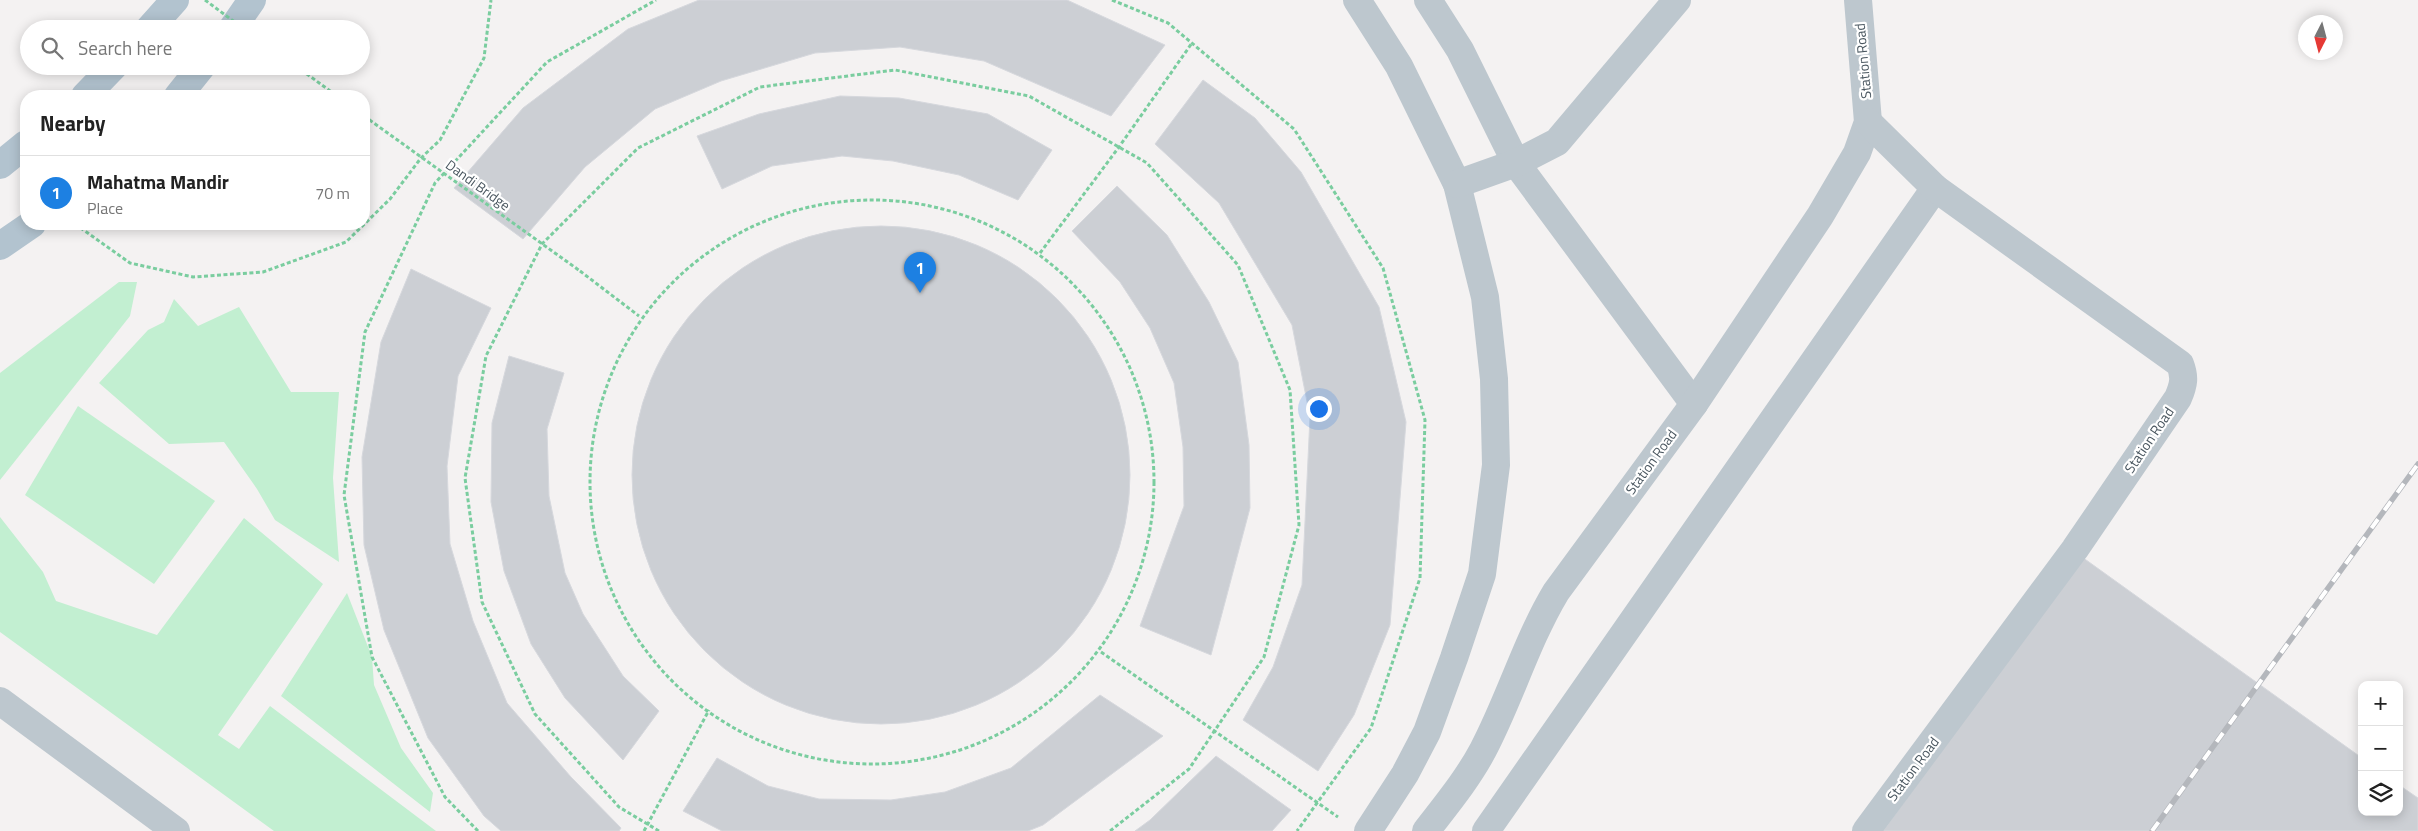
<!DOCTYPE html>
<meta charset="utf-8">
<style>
:root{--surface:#fff;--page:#f2f2f2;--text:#222;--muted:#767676;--line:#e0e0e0;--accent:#1d80e2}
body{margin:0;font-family:"Titillium Web",sans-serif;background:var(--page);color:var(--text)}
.controls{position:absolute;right:15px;bottom:15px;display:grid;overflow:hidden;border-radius:10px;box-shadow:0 2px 12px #0003}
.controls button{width:45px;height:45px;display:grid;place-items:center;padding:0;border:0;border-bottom:1px solid var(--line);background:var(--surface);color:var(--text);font:25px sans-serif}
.compass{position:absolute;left:2298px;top:15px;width:45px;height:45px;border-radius:50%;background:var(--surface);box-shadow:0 2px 12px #0003;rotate:186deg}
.you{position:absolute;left:1318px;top:408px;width:18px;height:18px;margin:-12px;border:4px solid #fff;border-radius:50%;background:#1a73e8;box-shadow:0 0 0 8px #1a73e833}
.badge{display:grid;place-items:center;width:32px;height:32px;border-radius:50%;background:var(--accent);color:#fff;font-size:16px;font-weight:700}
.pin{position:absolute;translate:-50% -41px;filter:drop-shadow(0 1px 2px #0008)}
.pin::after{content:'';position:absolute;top:26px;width:18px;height:15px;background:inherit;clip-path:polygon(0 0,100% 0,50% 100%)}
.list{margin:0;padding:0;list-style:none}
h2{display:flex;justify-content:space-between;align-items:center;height:65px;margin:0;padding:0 20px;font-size:21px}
h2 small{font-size:16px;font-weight:400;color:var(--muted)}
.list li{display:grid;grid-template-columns:32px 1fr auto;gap:15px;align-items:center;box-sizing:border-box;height:75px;padding:0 20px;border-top:1px solid var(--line)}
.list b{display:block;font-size:19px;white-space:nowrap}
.list p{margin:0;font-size:16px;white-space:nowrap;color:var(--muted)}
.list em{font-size:16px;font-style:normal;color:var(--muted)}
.icon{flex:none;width:28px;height:28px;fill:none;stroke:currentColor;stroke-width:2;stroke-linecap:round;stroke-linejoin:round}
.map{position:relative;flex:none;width:2418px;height:831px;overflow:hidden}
.search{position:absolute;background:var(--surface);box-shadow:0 2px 12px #0003;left:20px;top:20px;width:350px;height:55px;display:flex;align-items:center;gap:12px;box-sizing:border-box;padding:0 18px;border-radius:28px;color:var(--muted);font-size:19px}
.panel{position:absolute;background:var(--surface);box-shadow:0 2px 12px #0003;left:20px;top:90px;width:350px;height:140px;border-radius:20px}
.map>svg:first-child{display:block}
.green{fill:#c2efd1}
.building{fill:#cccfd4;stroke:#d6d8dd}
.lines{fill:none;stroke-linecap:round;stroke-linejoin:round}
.path{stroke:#7acd9f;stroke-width:3;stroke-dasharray:4 2.5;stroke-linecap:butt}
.minor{stroke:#bdc7ce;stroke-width:28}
.major{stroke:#b2c3cf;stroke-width:28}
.rail-casing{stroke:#b4b7bc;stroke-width:5.5}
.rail{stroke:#fff;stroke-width:4;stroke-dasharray:11;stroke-linecap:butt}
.path-bridge{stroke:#7acd9f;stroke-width:3;stroke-dasharray:4 2.5;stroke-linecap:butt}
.labels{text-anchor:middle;stroke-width:4.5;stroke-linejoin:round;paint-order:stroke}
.street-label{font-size:14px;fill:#49565f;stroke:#fff}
</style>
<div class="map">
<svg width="2418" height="831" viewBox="0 0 2418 831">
<rect width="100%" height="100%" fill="#f4f2f2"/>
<!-- green -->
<g class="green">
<path d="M119 282H137L130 316 0 480V373Z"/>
<path d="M174 299 198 326 239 307 291 392H339L333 478 339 562 275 520 257 489 224 442 169 444 99 383 148 330 164 322Z"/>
<path d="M78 406 215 501 154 584 25 495Z"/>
<path d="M0 517 43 572 56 601 157 635 244 518 323 584 218 735 239 749 270 706 436 831H274L0 632Z"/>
<path d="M347 593 372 657 374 685 401 748 433 793 430 812 281 696Z"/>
</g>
<!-- building -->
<g class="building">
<path d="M699 0H1067L1165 45 1111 116 984 61 900 47 815 53 721 81 655 109 585 167 523 239 454 188 523 108 628 29Z"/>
<path d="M1203 80 1255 118 1301 172 1379 307 1406 422 1390 625 1354 715 1318 771 1243 720 1273 667 1302 585 1310 417 1292 325 1219 203 1155 144Z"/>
<path d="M840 96 899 98 988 114 1052 150 1018 200 959 175 893 161 842 156 772 166 722 189 697 136 759 114Z"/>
<path d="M1117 186 1167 235 1209 302 1238 362 1249 445 1250 508 1211 655 1140 626 1184 506 1183 447 1174 383 1150 328 1120 282 1072 231Z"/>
<circle cx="881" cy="475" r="249"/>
<path d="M411 269 491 308 458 376 447 466 450 544 473 621 507 703 571 777 621 828 619 831H501L484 816 428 738 384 630 364 545 362 457 381 342Z"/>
<path d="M509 356 564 373 547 429 549 496 565 573 583 614 623 676 659 711 623 760 565 698 531 644 504 571 491 502 492 423Z"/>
<path d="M2082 557 2362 758V812H2399V785L2418 798V831H1883Z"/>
<path d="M1100 695 1163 736 1043 825 1028 831H722L683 811 717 758 768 786 819 799 891 800 945 792 1011 768Z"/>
<path d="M1216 756 1291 810 1272 831H1135L1150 820Z"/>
</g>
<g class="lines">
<!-- path -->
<g class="path">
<path d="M1112 0 1168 23 1294 129 1383 268 1425 420 1420 578 1371 728 1297 831"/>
<path d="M296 66 337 96"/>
<circle cx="872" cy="482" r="282"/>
<path d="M75 224 130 263 193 277 263 272 346 242 390 199 421 158 440 140 484 58 491 0"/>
<path d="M1040 253 1119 147 1192 43"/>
<path d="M580 271 639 316"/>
<path d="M1101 652 1338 817"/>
<path d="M478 831 445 797 372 657 344 495 365 332 435 183 547 62 656 0"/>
<path d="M644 831 709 710"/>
<path d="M659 831 619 807 535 714 482 602 465 478 486 356 542 244 638 148 760 87 895 70 1029 96 1147 163 1238 265 1290 390 1299 525 1264 657 1189 769 1110 831"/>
</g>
<!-- minor -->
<g class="minor">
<path d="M1357 0 1399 66 1457 184 1485 297 1494 379 1496 465 1482 574 1454 658 1427 732 1405 774 1368 831"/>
<path d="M1428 0 1460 50 1516 163 1694 404"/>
<path d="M1457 184 1516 163 1557 142 1677 0"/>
<path d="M0 701 176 831"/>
<path d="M1426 831C1446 805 1467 780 1483 750 1510 699 1526 642 1556 592L1694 404 1820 216 1857 153 1868 122 1858 0"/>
<path d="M1486 831 1935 188"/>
<path d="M1866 831 2075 549 2178 398C2184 384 2185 377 2180 364L1935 188 1868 122"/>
</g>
<!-- major -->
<g class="major">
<path d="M149 29 175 0"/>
<path d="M232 29 252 0"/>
<path d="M85 96 114 66"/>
<path d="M178 96 202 66"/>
<path d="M0 165 26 144"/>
<path d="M0 246 32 224"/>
</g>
<!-- rail casing -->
<g class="rail-casing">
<path id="rail" d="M2152 831 2418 464"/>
</g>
<!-- rail -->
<use href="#rail" class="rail"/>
<!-- path-bridge -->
<g class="path-bridge">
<path d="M205 0 244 29"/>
<path d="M364 116 580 271"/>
</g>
</g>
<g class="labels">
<!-- street labels -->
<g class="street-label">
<text transform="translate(1863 61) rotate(-95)" y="5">Station Road</text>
<text transform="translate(478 185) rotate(36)" y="5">Dandi Bridge</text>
<text transform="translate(2149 440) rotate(-56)" y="5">Station Road</text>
<text transform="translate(1651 462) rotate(-54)" y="5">Station Road</text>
<text transform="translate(1913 769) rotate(-53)" y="5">Station Road</text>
</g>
</g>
</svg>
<div class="controls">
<button>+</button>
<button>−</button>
<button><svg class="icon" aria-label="layers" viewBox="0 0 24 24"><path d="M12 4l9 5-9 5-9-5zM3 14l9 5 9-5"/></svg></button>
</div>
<svg class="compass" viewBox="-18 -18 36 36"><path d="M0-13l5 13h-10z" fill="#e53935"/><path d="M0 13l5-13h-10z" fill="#767676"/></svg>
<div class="you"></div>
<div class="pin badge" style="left:920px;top:293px">1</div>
<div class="search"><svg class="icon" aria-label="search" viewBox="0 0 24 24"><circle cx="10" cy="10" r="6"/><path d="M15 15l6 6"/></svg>Search here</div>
<section class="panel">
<h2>Nearby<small></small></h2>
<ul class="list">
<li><span class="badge">1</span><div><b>Mahatma Mandir</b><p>Place</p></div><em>70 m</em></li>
</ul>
</section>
</div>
